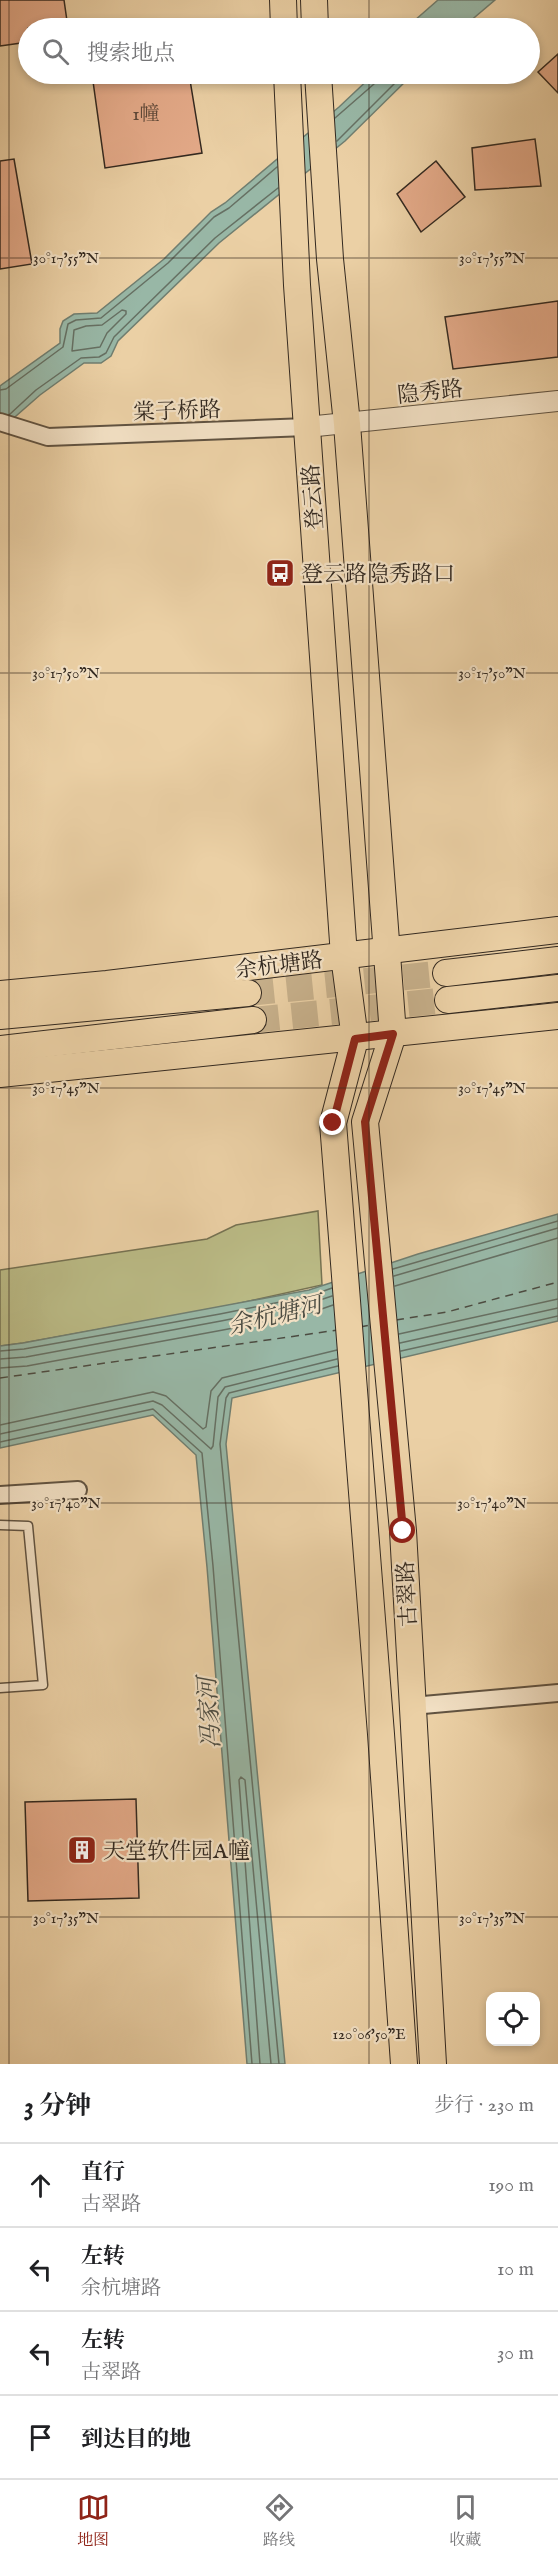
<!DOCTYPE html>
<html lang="zh">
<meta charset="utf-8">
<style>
:root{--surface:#fff;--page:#f2f2f2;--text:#202124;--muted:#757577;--line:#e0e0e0;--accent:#8f2418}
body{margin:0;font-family:"IM FELL English","Noto Serif SC",serif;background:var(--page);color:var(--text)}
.controls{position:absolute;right:18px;bottom:18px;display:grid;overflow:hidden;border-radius:12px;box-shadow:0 3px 9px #0003}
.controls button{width:54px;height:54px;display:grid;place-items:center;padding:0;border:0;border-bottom:2px solid var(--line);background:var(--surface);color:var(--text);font:30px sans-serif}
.stop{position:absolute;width:18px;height:18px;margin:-14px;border:4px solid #8f2418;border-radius:50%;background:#fff}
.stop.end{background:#8f2418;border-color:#fff;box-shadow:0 2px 6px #0008}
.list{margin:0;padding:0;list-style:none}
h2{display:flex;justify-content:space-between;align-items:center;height:78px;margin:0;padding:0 24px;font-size:26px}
h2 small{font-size:20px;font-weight:400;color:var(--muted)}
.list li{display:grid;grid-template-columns:39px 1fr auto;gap:18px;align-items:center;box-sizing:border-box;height:84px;padding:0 24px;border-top:2px solid var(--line)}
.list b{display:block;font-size:22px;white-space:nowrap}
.list p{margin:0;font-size:20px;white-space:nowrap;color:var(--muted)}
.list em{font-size:20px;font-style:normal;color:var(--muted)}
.icon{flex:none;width:33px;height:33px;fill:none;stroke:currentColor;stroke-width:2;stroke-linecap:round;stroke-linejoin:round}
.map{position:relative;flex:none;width:558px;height:2064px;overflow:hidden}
.search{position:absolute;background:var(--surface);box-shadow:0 3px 9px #0003;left:18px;right:18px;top:18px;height:66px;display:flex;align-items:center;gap:15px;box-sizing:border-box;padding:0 21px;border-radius:33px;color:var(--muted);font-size:22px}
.sheet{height:414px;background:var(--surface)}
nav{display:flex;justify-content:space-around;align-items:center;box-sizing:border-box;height:84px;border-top:2px solid var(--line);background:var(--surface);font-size:16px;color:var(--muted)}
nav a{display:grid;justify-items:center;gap:3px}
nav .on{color:var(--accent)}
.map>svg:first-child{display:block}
.green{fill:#baba85;stroke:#767252;stroke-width:1.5}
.water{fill:#98b7a6;stroke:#707e70;stroke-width:1.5}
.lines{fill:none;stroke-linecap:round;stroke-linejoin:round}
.shore{stroke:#667063;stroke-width:1.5}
.ferry{stroke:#4c4c42;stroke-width:1.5;stroke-dasharray:8 6;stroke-linecap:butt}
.building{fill:#e4aa89;stroke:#332920;stroke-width:1.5}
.primary-tunnel{stroke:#c6af8a;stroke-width:26;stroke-dasharray:26 13;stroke-linecap:butt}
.service-casing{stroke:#615341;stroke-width:11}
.minor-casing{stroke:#615341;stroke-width:20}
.tertiary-casing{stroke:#615341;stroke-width:22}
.primary-casing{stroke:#332920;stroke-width:28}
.service{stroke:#f2e0c4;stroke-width:8}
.minor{stroke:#f2e0c4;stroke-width:16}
.tertiary{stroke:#f2e0c4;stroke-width:20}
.primary{stroke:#ebd0a5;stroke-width:26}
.route{stroke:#8f2418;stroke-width:8}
.ticks{fill:none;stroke:#332920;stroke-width:1.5;stroke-opacity:0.45}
.labels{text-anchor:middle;stroke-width:4.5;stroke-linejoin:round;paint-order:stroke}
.number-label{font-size:20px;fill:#5f493a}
.street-label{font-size:22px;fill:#332920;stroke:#f2e0c4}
.poi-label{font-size:22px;fill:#332920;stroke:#f2e0c4;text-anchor:start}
.water-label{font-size:24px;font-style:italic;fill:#4c4c42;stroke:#f2e0c4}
.ticks-label{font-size:15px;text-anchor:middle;fill:#332920;stroke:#f2e0c4;stroke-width:4.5;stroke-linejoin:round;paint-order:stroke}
</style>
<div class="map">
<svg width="558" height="2064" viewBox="0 0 558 2064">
<rect width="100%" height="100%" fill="#ebd0a5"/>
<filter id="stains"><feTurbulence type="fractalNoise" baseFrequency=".00333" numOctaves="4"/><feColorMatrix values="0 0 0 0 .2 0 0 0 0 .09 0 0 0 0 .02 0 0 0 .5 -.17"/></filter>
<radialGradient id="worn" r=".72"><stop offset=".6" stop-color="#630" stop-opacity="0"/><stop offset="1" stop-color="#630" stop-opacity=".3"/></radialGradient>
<!-- green -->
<path class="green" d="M318 1211 322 1285 218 1308 23 1343 0 1346V1270L207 1239 236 1225Z"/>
<!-- water -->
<g class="water">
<path d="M438 0H495L462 28H406Z"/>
<path d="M374 74H413L345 141 219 243 118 341 111 356 101 363H84L40 395 0 430V386L60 343V329L63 321 74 314 97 313 164 259 211 212 225 203 339 107Z"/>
<path d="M558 1214V1321L232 1398 226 1444 285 2064H247L207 1567 196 1455 153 1415 0 1448V1346L23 1343 309 1290 418 1254Z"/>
</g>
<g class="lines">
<!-- shore -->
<g class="shore">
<path d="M335 118 374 84 378 74"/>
<path d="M337 141 404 74"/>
<path d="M122 310 126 311V314L107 333 100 347 72 351 74 330 86 326 102 325Z"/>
<path d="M0 390 6 389 63 347 68 324 76 320 101 318 168 263 214 217 229 208 277 167"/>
<path d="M9 415 36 390 81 358 99 357 106 353 114 337 215 238 278 188"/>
<path d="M393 1269 558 1221"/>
<path d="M394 1276 558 1228"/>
<path d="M395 1286 558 1238"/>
<path d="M399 1334 558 1299"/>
<path d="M400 1343 558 1308"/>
<path d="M0 1351 24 1349 220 1314 310 1296 332 1288"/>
<path d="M401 1351 558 1316"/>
<path d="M0 1359 26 1357 221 1321 311 1303 332 1296"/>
<path d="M0 1368 27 1366 223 1330 313 1312 333 1305"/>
<path d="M0 1425 153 1392 166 1396 203 1429 206 1427 211 1391 222 1378 337 1350"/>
<path d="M0 1434 153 1401 162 1405 211 1449 213 1446 218 1397 225 1387 337 1359"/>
<path d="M0 1442 153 1409 202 1453 213 1566 252 2064"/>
<path d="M260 2064 239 1780 241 1777 245 1780 271 2064"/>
<path d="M279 2064 220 1444 226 1398 229 1393 338 1366"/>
</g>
<!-- ferry -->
<g class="ferry">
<path d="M396 1320 447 1312 558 1282"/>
<path d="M360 1327 370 1325"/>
<path d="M0 1378 338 1330"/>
</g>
</g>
<!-- building -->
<g class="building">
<path d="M0 0H64L68 28H28V42L0 46Z"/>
<path d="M558 54V93L538 72Z"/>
<path d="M92 74H189L202 153 105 168Z"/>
<path d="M535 139 541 186 475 190 472 148Z"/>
<path d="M14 159 32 264 0 269V161Z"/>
<path d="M436 161 465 197 421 232 397 194Z"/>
<path d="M558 301V357L453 369 445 317Z"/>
<path d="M136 1799 139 1898 28 1901 25 1802Z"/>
</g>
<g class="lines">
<!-- primary-tunnel -->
<g class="primary-tunnel">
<path d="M248 993 446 973"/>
<path d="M253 1020 448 1000"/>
</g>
<!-- service casing -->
<g class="service-casing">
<path id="service" d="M0 1525 28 1526 43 1685 0 1688"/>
</g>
<!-- minor casing -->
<g class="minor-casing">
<g id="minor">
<path d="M0 422 48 437 307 427"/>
<path d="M0 1495 78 1490"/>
<path d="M412 1706 558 1693"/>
</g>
</g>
<!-- tertiary casing -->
<g class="tertiary-casing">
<path id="tertiary" d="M307 427 558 401"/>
</g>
<!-- primary casing -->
<g class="primary-casing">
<g id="primary">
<path d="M283 0 284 28"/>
<path d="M314 0 315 28"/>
<path d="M287 74 297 285 317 571 344 956 355 1039 333 1123 381 1734 404 2064"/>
<path d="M318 74 330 259 347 424 393 1034 365 1122 403 1531 433 2064"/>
<path d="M446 973 558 960"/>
<path d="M0 994 107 984 558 930"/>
<path d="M448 1000 558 988"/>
<path d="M0 1016 248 993"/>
<path d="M0 1049 253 1020"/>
<path d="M0 1074 558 1016"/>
</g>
</g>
<!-- service -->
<use href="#service" class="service"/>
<!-- minor -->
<use href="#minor" class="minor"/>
<!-- tertiary -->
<use href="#tertiary" class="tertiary"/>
<!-- primary -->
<use href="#primary" class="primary"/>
</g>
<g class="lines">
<!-- route -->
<path class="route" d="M333 1123 355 1039 393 1034 365 1122 403 1531"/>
</g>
<!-- ticks -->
<path class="ticks" d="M9 0V2064M369 0V28M369 74V2064M0 258H558M0 673H558M0 1088H558M0 1503H558M0 1917H558"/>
<!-- icons -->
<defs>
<g id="bus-square" transform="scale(1.5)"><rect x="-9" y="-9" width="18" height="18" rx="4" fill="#8f2418" stroke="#f2e0c4"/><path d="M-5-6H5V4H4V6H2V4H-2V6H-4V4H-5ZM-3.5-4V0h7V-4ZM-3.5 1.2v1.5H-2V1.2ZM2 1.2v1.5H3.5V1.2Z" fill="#fff"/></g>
<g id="building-square" transform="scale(1.5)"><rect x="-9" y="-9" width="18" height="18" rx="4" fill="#8f2418" stroke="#f2e0c4"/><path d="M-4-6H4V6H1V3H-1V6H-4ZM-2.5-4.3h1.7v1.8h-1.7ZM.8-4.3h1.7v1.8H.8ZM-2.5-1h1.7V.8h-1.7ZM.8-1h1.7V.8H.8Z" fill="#fff"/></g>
</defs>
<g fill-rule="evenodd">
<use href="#bus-square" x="280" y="573"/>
<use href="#building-square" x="82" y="1850"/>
</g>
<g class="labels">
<!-- number labels -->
<g class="number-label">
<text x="146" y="120">1幢</text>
</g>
<!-- street labels -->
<g class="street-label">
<text transform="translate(430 391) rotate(-6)" y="8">隐秀路</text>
<text transform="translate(177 410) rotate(-2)" y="8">棠子桥路</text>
<text transform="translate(312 497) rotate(-94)" y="8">登云路</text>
<text transform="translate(279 964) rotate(-7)" y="8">余杭塘路</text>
<text transform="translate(406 1594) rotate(-93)" y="8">古翠路</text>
</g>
<!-- poi labels -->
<g class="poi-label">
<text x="301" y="581">登云路隐秀路口</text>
<text x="103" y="1858">天堂软件园A幢</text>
</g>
<!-- water labels -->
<g class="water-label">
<text transform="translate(275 1315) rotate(-14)" y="8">余杭塘河</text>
<text transform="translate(209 1713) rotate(-94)" y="8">冯家河</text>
</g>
</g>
<g class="ticks-label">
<text x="66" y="263">30°17'55"N</text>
<text x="492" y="263">30°17'55"N</text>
<text x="66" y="678">30°17'50"N</text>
<text x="492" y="678">30°17'50"N</text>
<text x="66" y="1093">30°17'45"N</text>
<text x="492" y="1093">30°17'45"N</text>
<text x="66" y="1508">30°17'40"N</text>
<text x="492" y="1508">30°17'40"N</text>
<text x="66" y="1923">30°17'35"N</text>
<text x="492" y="1923">30°17'35"N</text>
<text x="369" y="2039">120°06'50"E</text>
</g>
<rect width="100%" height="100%" filter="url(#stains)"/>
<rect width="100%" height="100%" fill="url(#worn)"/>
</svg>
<div class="controls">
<button><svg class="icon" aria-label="locate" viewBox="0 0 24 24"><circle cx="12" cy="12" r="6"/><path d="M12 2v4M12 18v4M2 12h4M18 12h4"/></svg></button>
</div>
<div class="stop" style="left:403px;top:1531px"></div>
<div class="stop end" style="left:333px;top:1123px"></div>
<div class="search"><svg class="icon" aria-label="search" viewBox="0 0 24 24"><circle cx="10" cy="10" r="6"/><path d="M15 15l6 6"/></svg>搜索地点</div>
</div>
<section class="sheet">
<h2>3 分钟<small>步行 · 230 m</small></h2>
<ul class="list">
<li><svg class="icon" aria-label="ahead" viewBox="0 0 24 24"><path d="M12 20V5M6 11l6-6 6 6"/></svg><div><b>直行</b><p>古翠路</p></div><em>190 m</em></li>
<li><svg class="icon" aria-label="left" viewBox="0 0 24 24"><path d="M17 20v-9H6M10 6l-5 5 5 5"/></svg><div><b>左转</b><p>余杭塘路</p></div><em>10 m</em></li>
<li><svg class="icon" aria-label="left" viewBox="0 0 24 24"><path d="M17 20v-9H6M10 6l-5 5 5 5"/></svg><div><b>左转</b><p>古翠路</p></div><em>30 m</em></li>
<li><svg class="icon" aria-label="arrive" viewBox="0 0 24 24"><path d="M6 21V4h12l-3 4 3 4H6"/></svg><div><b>到达目的地</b></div></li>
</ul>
</section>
<nav>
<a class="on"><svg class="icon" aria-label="map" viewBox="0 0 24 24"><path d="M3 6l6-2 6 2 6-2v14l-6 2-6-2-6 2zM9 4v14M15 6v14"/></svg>地图</a>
<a><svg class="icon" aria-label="directions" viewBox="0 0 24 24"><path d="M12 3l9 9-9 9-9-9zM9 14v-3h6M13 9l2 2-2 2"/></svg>路线</a>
<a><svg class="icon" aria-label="saved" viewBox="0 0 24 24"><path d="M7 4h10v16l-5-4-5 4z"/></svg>收藏</a>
</nav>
